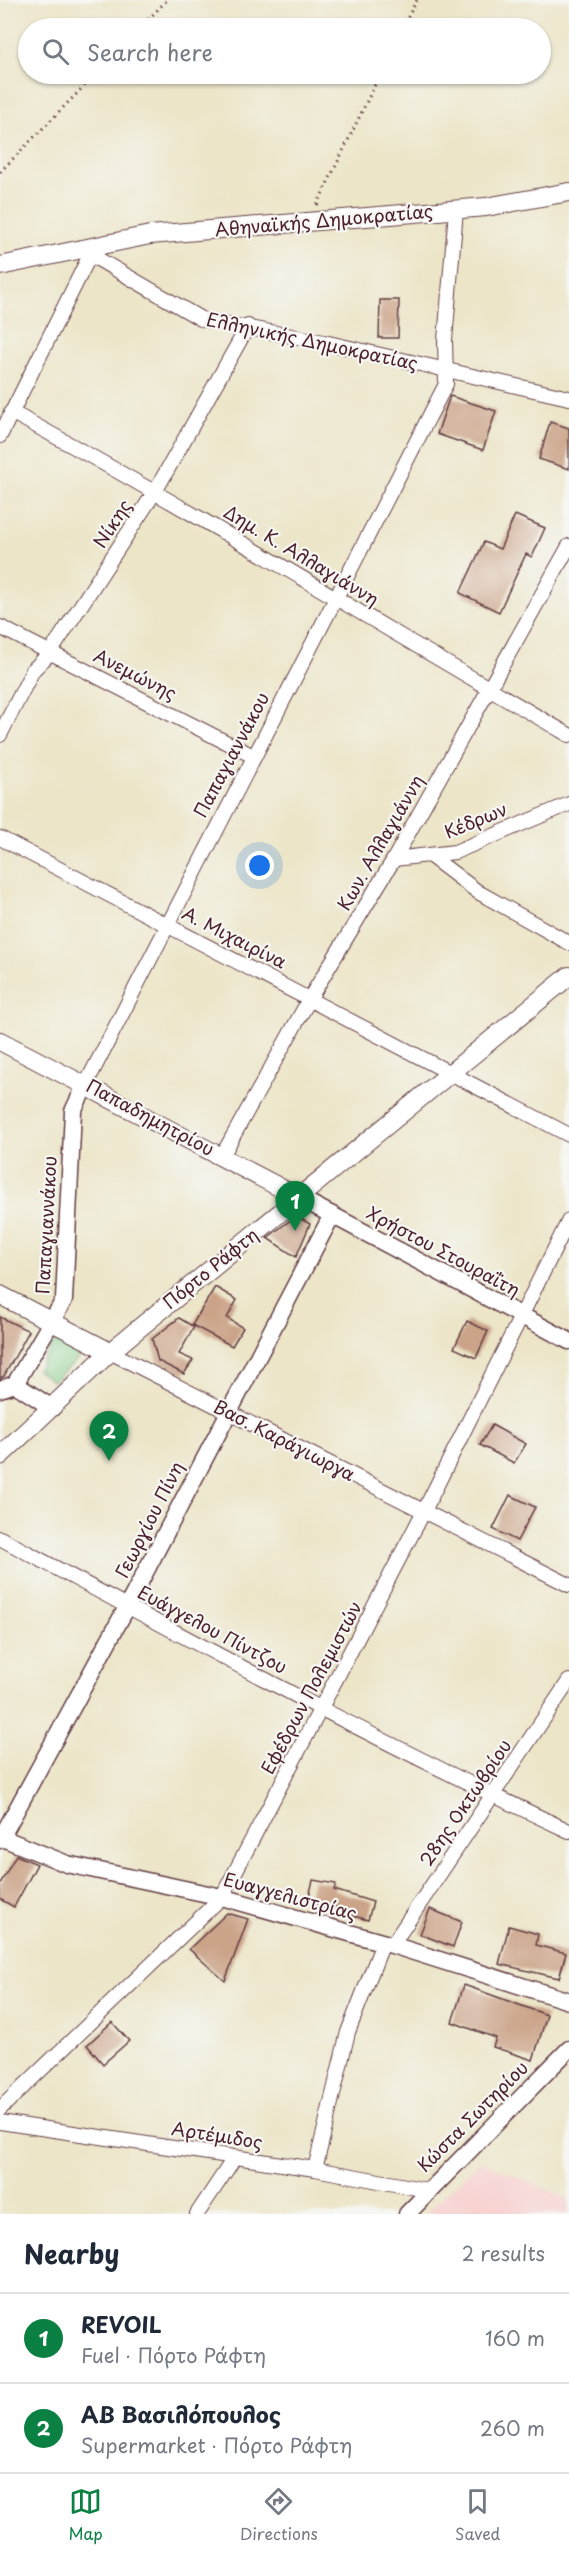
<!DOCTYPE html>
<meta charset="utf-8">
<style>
:root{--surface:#fff;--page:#f6f6f7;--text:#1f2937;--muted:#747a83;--line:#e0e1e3;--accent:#0b8043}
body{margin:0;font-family:"Playpen Sans",sans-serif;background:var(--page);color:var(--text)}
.you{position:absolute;left:260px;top:866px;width:21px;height:21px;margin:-15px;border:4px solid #fff;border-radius:50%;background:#1a73e8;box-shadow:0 0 0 9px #1a73e833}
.badge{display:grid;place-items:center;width:39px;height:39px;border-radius:50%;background:var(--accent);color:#fff;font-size:20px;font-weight:700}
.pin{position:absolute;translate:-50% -50px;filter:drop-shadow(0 2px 3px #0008)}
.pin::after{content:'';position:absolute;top:32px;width:21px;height:18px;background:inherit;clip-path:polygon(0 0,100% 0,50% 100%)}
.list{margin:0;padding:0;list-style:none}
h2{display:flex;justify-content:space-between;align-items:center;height:78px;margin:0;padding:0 24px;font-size:26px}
h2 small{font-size:20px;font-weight:400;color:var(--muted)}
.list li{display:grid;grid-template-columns:39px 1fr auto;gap:18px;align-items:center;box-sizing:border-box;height:90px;padding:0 24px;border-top:2px solid var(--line)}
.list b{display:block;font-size:22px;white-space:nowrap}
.list p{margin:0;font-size:20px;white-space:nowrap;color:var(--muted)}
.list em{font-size:20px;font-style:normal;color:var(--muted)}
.icon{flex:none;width:33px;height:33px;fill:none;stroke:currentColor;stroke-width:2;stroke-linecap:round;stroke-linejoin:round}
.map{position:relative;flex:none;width:569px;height:2214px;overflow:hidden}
.search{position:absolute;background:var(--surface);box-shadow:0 2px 4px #0004;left:18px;right:18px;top:18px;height:66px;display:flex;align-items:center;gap:15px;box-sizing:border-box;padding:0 21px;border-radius:33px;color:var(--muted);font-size:22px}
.sheet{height:258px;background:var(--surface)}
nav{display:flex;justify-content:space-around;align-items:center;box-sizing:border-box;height:84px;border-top:2px solid var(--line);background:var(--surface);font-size:16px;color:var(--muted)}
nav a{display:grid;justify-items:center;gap:3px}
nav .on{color:var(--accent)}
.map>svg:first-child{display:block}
.built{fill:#f7d0cf}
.green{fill:#86ce8a;stroke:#68765a;stroke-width:1.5}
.building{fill:#cba388}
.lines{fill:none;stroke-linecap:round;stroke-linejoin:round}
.minor-casing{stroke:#623d43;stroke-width:16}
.tertiary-casing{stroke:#623d43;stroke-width:19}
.secondary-casing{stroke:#623d43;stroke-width:20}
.path{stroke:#623d43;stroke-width:3;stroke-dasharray:1.5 4.5;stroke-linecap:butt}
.minor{stroke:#fff;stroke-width:14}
.tertiary{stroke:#fff;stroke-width:16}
.secondary{stroke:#fff;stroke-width:18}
.labels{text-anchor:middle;stroke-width:4.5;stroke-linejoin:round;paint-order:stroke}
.street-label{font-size:18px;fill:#4a1f2b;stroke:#f6f6f2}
</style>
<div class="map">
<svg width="569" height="2214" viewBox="0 0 569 2214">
<rect width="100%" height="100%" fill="#f6f6f2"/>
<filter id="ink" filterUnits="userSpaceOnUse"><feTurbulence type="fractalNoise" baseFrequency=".0167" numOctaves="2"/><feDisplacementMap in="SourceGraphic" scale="12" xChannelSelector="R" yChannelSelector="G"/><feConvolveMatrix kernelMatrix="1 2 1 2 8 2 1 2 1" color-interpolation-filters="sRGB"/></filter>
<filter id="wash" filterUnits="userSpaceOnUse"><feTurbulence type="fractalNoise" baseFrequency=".008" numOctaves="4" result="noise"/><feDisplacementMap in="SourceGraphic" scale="24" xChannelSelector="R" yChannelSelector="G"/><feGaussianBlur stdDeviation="1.35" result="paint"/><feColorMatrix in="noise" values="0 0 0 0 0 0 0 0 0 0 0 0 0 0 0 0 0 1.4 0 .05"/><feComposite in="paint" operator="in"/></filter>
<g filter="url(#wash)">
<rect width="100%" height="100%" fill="#ece5c8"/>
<!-- built -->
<path class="built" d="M480 2161 569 2199V2214H425Z"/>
<!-- green -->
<path class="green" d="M58 1334 76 1344 78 1359 53 1381 37 1370Z"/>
<g id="blocks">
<!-- building -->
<g class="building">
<path d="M380 300H399L398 338H379Z"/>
<path d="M450 396 496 411 483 450 437 434Z"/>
<path d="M550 422 569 428V469L539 459Z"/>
<path d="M515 515 545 528 532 557 526 554 499 612 460 593 484 542 500 549Z"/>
<path d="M296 1216 310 1224 296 1257 267 1238Z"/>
<path d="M215 1287 237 1300 227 1318 243 1328 232 1346 192 1325Z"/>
<path d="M0 1317 29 1331 4 1376 0 1378Z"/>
<path d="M179 1318 194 1327 179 1354 193 1360 184 1374 158 1361 152 1339Z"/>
<path d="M467 1321 488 1331 476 1358 454 1348Z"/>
<path d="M492 1425 526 1444 514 1463 480 1445Z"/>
<path d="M510 1495 535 1507 517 1541 493 1529Z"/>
<path d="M16 1855 37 1864 14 1907 0 1899V1884Z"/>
<path d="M313 1880 336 1884 334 1890 373 1902 368 1920 342 1913 343 1909 308 1901Z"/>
<path d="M430 1909 462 1922 453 1947 420 1934Z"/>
<path d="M227 1913 248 1919 225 1981 189 1949Z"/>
<path d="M509 1926 538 1934 536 1945 566 1953 559 1978 499 1964Z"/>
<path d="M464 1985 547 2015 533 2060 493 2047 496 2038 452 2022Z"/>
<path d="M112 2022 129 2041 103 2064 87 2045Z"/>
</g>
</g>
</g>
<g filter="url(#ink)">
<use href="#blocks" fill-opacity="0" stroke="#623d43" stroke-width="1.5"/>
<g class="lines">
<!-- minor casing -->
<g class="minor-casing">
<g id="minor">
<path d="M79 248 201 319 324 342 569 398"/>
<path d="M11 412C200 515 383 627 569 735"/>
<path d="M0 436 94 247"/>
<path d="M0 627 253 756"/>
<path d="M0 735 33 670 50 653 156 490 248 326"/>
<path d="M0 838 569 1135"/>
<path d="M429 855 478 892 569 943"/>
<path d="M394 859 455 852 569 804"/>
<path d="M86 1084 446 384 445 340 456 210"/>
<path d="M222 1156 310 998 394 859 569 546"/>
<path d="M110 1352 569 1585"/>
<path d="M0 1538C188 1639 376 1741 569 1831"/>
<path d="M392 1945 569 1681"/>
<path d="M0 2109 222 1897 424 1511 569 1220"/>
<path d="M0 2122 315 2169 427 2190"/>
<path d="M315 2169 348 2032 383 1943"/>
<path d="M197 2214 235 2157"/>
</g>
</g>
<!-- tertiary casing -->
<g class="tertiary-casing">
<g id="tertiary">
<path d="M298 1197 569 1341"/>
<path d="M15 1384 52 1408"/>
<path d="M0 1389 15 1384 64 1300 73 1111 86 1084"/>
<path d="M0 1837 67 1864 222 1897 392 1945 569 2001"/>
<path d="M0 1840 127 1607 332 1215"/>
<path d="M407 2214 569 2049"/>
</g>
</g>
<!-- secondary casing -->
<g class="secondary-casing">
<g id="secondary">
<path d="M0 266 150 235 486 207 569 192"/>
<path d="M0 1041 298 1197"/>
<path d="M0 1295 110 1352"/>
<path d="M0 1456 110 1352 569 976"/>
</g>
</g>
<!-- path -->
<g class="path">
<path d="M140 28 167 0"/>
<path d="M402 28 417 0"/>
<path d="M0 172 96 74"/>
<path d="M317 205 380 74"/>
</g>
<!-- minor -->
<use href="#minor" class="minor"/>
<!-- tertiary -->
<use href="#tertiary" class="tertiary"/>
<!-- secondary -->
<use href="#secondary" class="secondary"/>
</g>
</g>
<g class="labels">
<!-- street labels -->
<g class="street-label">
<text transform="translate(324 221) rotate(-5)" y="6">Αθηναϊκής Δημοκρατίας</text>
<text transform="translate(312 342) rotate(12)" y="6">Ελληνικής Δημοκρατίας</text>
<text transform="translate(113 524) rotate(-57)" y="6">Νίκης</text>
<text transform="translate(301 556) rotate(31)" y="6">Δημ. Κ. Αλλαγιάννη</text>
<text transform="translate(135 675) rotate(27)" y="6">Ανεμώνης</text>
<text transform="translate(232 755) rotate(-62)" y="6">Παπαγιαννάκου</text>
<text transform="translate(476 821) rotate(-22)" y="6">Κέδρων</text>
<text transform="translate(381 843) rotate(-60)" y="6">Κων. Αλλαγιάννη</text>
<text transform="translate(234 938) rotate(27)" y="6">Α. Μιχαιρίνα</text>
<text transform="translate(150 1118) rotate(28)" y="6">Παπαδημητρίου</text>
<text transform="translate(47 1225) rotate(-87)" y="6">Παπαγιαννάκου</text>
<text transform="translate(443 1252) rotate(28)" y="6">Χρήστου Στουραΐτη</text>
<text transform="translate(211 1269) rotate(-39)" y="6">Πόρτο Ράφτη</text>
<text transform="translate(284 1441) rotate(27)" y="6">Βασ. Καράγιωργα</text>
<text transform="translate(150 1520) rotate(-63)" y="6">Γεωργίου Πίνη</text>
<text transform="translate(212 1630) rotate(28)" y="6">Ευάγγελου Πίντζου</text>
<text transform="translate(312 1688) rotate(-62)" y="6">Εφέδρων Πολεμιστών</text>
<text transform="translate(466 1803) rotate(-56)" y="6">28ης Οκτωβρίου</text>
<text transform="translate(290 1897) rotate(15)" y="6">Ευαγγελιστρίας</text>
<text transform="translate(473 2117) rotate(-45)" y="6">Κώστα Σωτηρίου</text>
<text transform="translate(217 2136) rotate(9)" y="6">Αρτέμιδος</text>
</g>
</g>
</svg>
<div class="you"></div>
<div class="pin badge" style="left:295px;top:1231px">1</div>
<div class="pin badge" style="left:109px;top:1461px">2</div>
<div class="search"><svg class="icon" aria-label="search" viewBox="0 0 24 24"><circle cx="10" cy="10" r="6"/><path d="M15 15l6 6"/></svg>Search here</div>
</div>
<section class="sheet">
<h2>Nearby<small>2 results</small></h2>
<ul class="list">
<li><span class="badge">1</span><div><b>REVOIL</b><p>Fuel · Πόρτο Ράφτη</p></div><em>160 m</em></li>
<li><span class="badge">2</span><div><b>ΑΒ Βασιλόπουλος</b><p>Supermarket · Πόρτο Ράφτη</p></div><em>260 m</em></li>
</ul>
</section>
<nav>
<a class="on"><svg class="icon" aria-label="map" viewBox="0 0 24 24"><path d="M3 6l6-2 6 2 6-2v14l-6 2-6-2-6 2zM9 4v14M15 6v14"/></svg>Map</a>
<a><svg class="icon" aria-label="directions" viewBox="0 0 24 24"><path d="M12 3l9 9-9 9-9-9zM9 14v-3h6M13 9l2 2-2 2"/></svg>Directions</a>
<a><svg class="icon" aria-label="saved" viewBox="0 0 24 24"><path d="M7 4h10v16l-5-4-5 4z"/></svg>Saved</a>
</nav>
